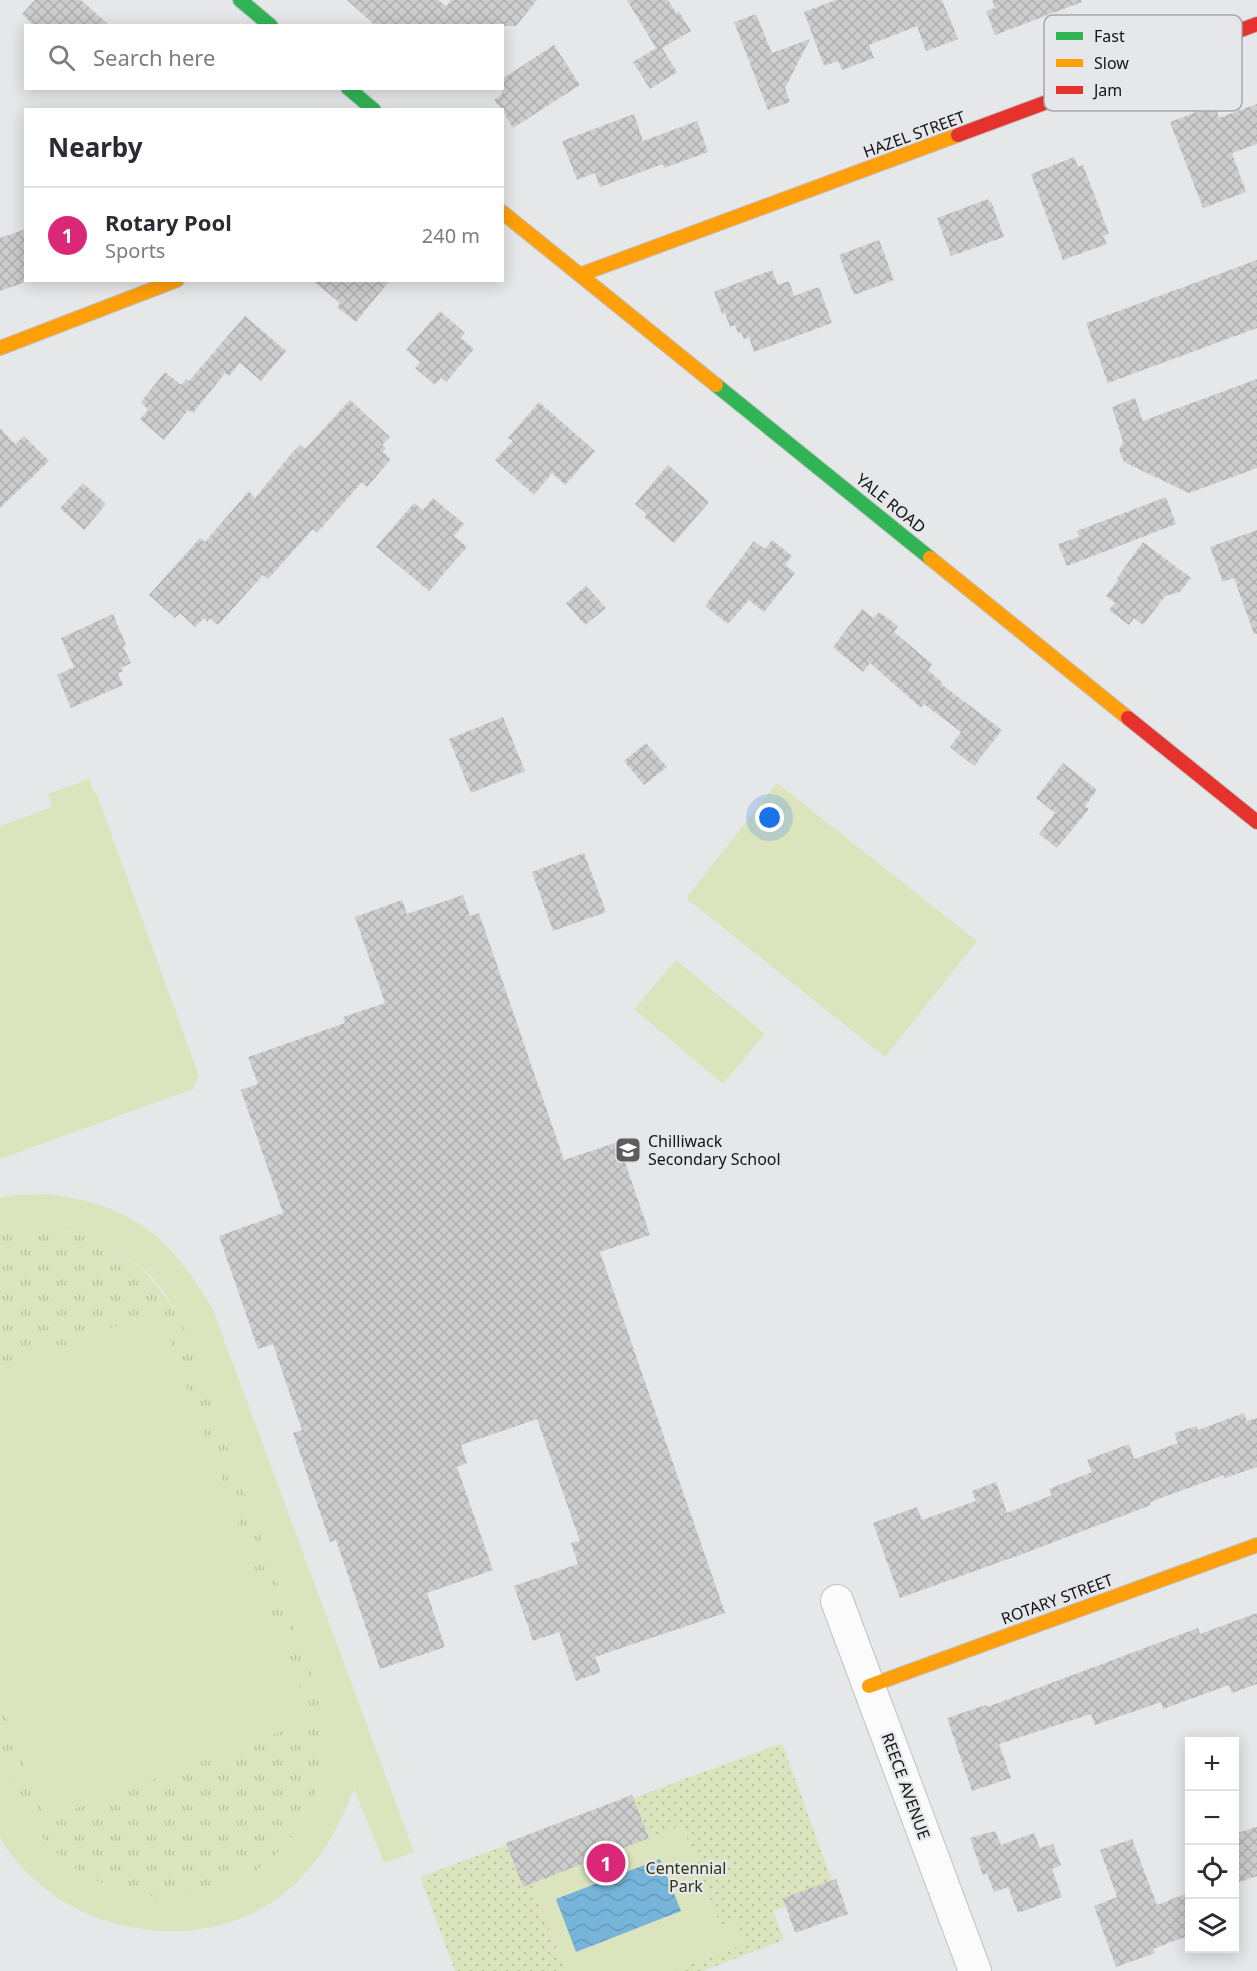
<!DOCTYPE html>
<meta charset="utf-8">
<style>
:root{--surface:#fff;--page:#f7f7f7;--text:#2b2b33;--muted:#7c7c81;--line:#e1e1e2;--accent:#db2777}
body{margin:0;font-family:"Noto Sans",sans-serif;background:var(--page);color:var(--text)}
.controls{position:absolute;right:18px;bottom:18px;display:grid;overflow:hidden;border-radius:0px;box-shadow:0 3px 15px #0003}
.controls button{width:54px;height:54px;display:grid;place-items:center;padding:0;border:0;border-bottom:2px solid var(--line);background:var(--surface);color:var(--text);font:30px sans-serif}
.you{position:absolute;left:770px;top:818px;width:21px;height:21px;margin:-15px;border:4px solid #fff;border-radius:50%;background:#1a73e8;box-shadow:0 0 0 9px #1a73e833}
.badge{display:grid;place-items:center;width:39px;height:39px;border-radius:50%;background:var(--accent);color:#fff;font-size:20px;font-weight:700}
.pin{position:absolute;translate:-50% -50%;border:3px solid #fff;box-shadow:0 2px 6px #0006}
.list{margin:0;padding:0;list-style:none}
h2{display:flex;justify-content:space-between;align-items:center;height:78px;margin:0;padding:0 24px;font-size:26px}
h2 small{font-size:20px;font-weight:400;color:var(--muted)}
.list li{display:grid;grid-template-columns:39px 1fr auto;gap:18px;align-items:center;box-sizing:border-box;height:96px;padding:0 24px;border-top:2px solid var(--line)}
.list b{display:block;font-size:22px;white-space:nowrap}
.list p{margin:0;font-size:20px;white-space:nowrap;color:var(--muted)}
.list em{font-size:20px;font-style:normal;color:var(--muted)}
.icon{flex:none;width:33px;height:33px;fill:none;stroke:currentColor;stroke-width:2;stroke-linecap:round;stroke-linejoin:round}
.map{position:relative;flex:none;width:1257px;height:1971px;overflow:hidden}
.search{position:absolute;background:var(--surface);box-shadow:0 3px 15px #0003;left:24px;top:24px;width:480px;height:66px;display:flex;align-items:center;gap:15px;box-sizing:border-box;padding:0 21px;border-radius:0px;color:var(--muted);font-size:22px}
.panel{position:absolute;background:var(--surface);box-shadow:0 3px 15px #0003;left:24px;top:108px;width:480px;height:174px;border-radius:0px}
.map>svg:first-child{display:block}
.grass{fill:url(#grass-tufts)}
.park{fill:url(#park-dots)}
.pitch{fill:#dce4be}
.water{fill:url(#water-waves)}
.building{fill:url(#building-cross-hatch)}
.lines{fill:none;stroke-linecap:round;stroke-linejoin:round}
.street-casing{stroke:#c1c2c4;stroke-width:34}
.fast-casing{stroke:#c1c2c4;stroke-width:16}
.slow-casing{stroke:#c1c2c4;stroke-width:16}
.jam-casing{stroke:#c1c2c4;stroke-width:16}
.street{stroke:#fbfbfc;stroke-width:32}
.fast{stroke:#30b455;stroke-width:14}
.slow{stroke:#ff9f0a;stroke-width:14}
.jam{stroke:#e5322d;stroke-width:14}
.labels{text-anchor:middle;stroke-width:4.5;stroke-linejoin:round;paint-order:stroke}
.street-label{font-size:16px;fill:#131314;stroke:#e5e7ea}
.poi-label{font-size:16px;fill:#131314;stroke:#e5e7ea;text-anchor:start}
.park-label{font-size:16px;fill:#303612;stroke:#e5e7ea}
.key{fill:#e5e7ea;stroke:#a6a7aa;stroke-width:1.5}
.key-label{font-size:16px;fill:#131314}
</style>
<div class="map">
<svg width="1257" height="1971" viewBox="0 0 1257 1971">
<defs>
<pattern id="grass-tufts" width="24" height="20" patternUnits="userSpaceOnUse" patternTransform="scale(1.5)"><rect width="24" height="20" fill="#dce4be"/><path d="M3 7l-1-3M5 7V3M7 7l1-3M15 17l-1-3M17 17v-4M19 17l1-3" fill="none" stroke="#bcc3a2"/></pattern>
<pattern id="park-dots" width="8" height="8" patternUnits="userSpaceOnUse" patternTransform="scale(1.5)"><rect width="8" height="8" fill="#dce4be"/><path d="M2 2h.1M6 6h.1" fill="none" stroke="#bcc3a2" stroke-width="1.8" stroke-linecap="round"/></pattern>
<pattern id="water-waves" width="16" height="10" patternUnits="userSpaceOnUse" patternTransform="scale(1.5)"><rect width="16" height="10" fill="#76b4d9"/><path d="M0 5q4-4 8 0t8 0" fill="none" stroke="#659ab9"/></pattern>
<pattern id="building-cross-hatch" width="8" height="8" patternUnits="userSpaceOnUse" patternTransform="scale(1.5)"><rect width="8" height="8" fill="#cdcdce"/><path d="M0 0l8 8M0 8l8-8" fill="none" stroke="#afafb0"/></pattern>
</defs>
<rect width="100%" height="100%" fill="#e6e7e9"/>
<!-- grass -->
<path class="grass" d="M28 1228C103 1230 142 1257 181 1320L318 1692C325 1723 328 1755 318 1787 279 1911 114 1936 38 1832 19 1806 11 1773 0 1744V1233Z"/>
<!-- park -->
<path class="park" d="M782 1743 835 1889 773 1911 784 1940 703 1971H455L420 1877Z"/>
<!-- pitch -->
<g class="pitch">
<path d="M89 779 94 792H96L199 1076 193 1089 0 1159V826L52 807 48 794Z"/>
<path d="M777 783 977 941 885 1057 686 898Z"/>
<path d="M676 960 765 1034 723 1084 634 1009Z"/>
<path d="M47 1194C132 1204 171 1237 213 1310L414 1852 384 1863 354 1789C342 1818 331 1844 310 1868 250 1941 144 1948 66 1903 46 1892 6 1857 0 1835 0 1829 0 1819 0 1812 0 1789 0 1767 0 1744 11 1773 19 1806 38 1832 114 1936 279 1911 318 1787 328 1755 325 1723 318 1692L181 1320C175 1311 170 1301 164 1292 127 1243 60 1217 0 1233V1198L13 1195Z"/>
<path d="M158 1310 312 1720 45 1820 0 1699V1370Z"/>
<path d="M632 1795 649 1837 682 1825 720 1925 735 1920 744 1944 675 1971H565L532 1884 523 1887 506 1843Z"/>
</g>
<!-- water -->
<path class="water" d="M660 1859 681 1911 576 1952 556 1899Z"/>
<!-- building -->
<g class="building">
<path d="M35 0H81L110 26H34L22 14Z"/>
<path d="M347 0H438L446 6 451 0H537L516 26H376Z"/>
<path d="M627 0H668L676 13 679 12 691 31 662 48 677 72 650 89 633 62 656 48Z"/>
<path d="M836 0H942L958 39 926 51 917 26 869 45 874 58 842 70 838 61 824 66 804 12Z"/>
<path d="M992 0H1081L1082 2 995 35 986 11 995 8Z"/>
<path d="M756 14 772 53 810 39 785 88 790 102 768 110 734 22Z"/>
<path d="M554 45 580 85 513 128 502 110 494 100 502 94V79Z"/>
<path d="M1257 104V144L1232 153 1246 192 1203 208 1170 122 1215 105 1219 118Z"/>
<path d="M634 114 643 141 697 121 708 152 664 168 663 164 600 187 595 173 577 180 562 141Z"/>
<path d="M1074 157 1078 167 1083 165 1109 234 1103 236 1107 244 1063 260 1031 174Z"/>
<path d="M988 199 989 202 991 201 1004 237 951 256 937 218Z"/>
<path d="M26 229V282L0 291V238Z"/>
<path d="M879 240 894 280 854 295 839 255Z"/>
<path d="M1257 260V328L1108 383 1086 323Z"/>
<path d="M772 270 778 285 789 281 794 296 819 287 832 323 754 352 749 337 744 339 741 332 738 333 735 325 730 327 725 313 722 314 714 292Z"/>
<path d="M312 280H390L356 322 337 307 340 303Z"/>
<path d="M440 311 465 333 461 338 474 349 446 382 441 378 435 385 415 368 420 362 406 350Z"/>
<path d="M245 316 286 351 261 381 240 363 229 376 225 373 193 413 188 410 164 440 140 419 148 410 141 402 165 372 181 385 186 379 189 381Z"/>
<path d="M1257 379V468L1189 493 1124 462 1119 450 1123 442 1112 407 1135 398 1143 421Z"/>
<path d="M350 400 390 437 382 445 386 448 383 452 391 459 367 487 362 482 317 533 313 529 268 579 263 575 218 625 210 618 207 622 204 618 195 627 180 613 175 618 149 595 200 538 205 542 249 491 255 498 292 453 300 445 305 449Z"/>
<path d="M539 402 595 451 565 485 552 473 534 495 495 460 513 441 508 438Z"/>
<path d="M0 428 15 444 24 436 49 461 0 508Z"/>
<path d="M668 465 709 502 674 543 644 517 647 514 635 504Z"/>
<path d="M83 483 106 504 84 530 60 508Z"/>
<path d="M1166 497 1176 524 1067 566 1058 544 1079 537 1077 531Z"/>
<path d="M433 498 464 524 454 536 467 547 429 591 376 547 414 503 423 510Z"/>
<path d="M1257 530V634H1254L1234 578 1223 582 1210 547Z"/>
<path d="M772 540 792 556 785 565 795 573 764 612 749 600 728 624 705 606 754 541 765 549Z"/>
<path d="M1143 542 1191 578 1180 592 1165 596 1143 625 1134 618 1129 625 1109 610 1115 603 1106 596 1119 579 1117 578Z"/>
<path d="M586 586 606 608 585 625 566 603Z"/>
<path d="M862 609 873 618 879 612 898 626 894 632 932 664 928 670 943 683 941 684 1002 730 974 766 950 747 961 732 924 704 921 708 870 663 863 672 833 647Z"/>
<path d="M113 614 126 645 123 646 131 663 121 668 123 671 118 673 123 685 71 708 57 675 74 667 61 638Z"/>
<path d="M503 717 525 771 471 793 449 739Z"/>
<path d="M646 743 667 767 644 785 624 761Z"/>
<path d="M1063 763 1097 790 1085 806 1089 809 1057 848 1039 834 1055 813 1036 798Z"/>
<path d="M584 853 606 912 553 931 532 872Z"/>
<path d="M463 895 470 916 479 913 564 1160 618 1142 650 1235 600 1252 725 1613 595 1657 601 1672 576 1681 559 1632 533 1641 514 1586 578 1564 571 1543 580 1541 537 1419 461 1445 467 1463 457 1467 493 1570 427 1593 445 1647 380 1669 336 1540 330 1542 293 1433 302 1430 273 1344 258 1349 219 1236 283 1213 241 1090 258 1084 248 1057 345 1023 343 1017 385 1003 355 917 402 900 407 914Z"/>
<path d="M1244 1413 1247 1421 1257 1418V1467L1225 1478 1224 1475 1150 1502 1151 1505 1025 1553 900 1598 873 1523 917 1507 922 1520 976 1501 972 1491 996 1482 1007 1513 1052 1495 1049 1489 1092 1472 1087 1460 1129 1444 1134 1459 1178 1443 1174 1433 1197 1426 1198 1430Z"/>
<path d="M1257 1613V1684L1232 1693 1229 1685 1163 1709 1161 1702 1095 1725 1091 1714 999 1744 1011 1778 972 1791 947 1718 986 1705 987 1707 1198 1628 1200 1634Z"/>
<path d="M632 1795 649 1838 523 1887 506 1843Z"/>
<path d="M1257 1827V1876L1234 1884V1834Z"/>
<path d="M995 1831 1001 1845 1034 1833 1040 1848 1053 1844 1061 1865 1052 1869 1062 1897 1018 1913 1008 1887 994 1892 987 1873 983 1875 970 1838Z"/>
<path d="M1132 1839 1157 1905 1190 1892V1935L1153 1949 1155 1953 1116 1967 1094 1906 1117 1897 1100 1850Z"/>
<path d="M836 1879 848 1914 795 1933 783 1898Z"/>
</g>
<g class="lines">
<!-- street casing -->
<g class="street-casing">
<path id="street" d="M837 1601 975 1971"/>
</g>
<!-- fast casing -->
<g class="fast-casing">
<g id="fast">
<path d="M240 0 271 26"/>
<path d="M348 88 374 110"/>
<path d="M716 385 930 558"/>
</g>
</g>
<!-- slow casing -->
<g class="slow-casing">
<g id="slow">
<path d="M502 212 716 385"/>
<path d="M582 274 958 135"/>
<path d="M0 348 177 280"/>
<path d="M930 558 1128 718"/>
<path d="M869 1686 1257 1545"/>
</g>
</g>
<!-- jam casing -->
<g class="jam-casing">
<g id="jam">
<path d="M958 135 1257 24"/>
<path d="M1128 718 1257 822"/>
</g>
</g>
<!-- street -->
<use href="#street" class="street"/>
<!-- fast -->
<use href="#fast" class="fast"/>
<!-- slow -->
<use href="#slow" class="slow"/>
<!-- jam -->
<use href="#jam" class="jam"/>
</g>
<!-- icons -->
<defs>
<g id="school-square" transform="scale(1.35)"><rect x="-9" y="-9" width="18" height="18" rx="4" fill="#5d5d5f" stroke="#e5e7ea"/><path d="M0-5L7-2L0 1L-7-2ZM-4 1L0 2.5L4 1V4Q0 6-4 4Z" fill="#fff"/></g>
</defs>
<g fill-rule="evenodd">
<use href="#school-square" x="628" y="1150"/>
</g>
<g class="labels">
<!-- street labels -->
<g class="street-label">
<text transform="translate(914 134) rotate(-20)" y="6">HAZEL STREET</text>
<text transform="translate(891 503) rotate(39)" y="6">YALE ROAD</text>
<text transform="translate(1057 1599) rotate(-20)" y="6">ROTARY STREET</text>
<text transform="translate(906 1786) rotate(70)" y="6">REECE AVENUE</text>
</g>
<!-- poi labels -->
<g class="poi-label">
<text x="648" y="1147">Chilliwack<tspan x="648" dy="18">Secondary School</tspan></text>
</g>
<!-- park labels -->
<g class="park-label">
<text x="686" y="1874">Centennial<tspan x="686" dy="18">Park</tspan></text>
</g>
</g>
<!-- legend -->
<rect x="1044" y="15" width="198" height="96" rx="9" class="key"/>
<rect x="1056" y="32" width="27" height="8" fill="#30b455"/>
<rect x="1056" y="59" width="27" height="8" fill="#ff9f0a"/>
<rect x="1056" y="86" width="27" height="8" fill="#e5322d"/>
<g class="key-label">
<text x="1094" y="42">Fast</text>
<text x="1094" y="69">Slow</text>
<text x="1094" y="96">Jam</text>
</g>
</svg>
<div class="controls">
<button>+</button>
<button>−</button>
<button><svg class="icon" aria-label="locate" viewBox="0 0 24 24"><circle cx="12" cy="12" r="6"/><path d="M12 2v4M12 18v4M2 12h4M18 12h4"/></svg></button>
<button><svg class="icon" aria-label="layers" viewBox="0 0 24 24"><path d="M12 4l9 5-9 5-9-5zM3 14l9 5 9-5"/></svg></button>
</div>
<div class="you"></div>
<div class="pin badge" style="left:606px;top:1863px">1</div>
<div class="search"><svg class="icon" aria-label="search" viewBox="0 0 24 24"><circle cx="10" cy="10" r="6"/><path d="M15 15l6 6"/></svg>Search here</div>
<section class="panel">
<h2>Nearby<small></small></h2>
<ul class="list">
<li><span class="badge">1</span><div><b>Rotary Pool</b><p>Sports</p></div><em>240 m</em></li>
</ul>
</section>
</div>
